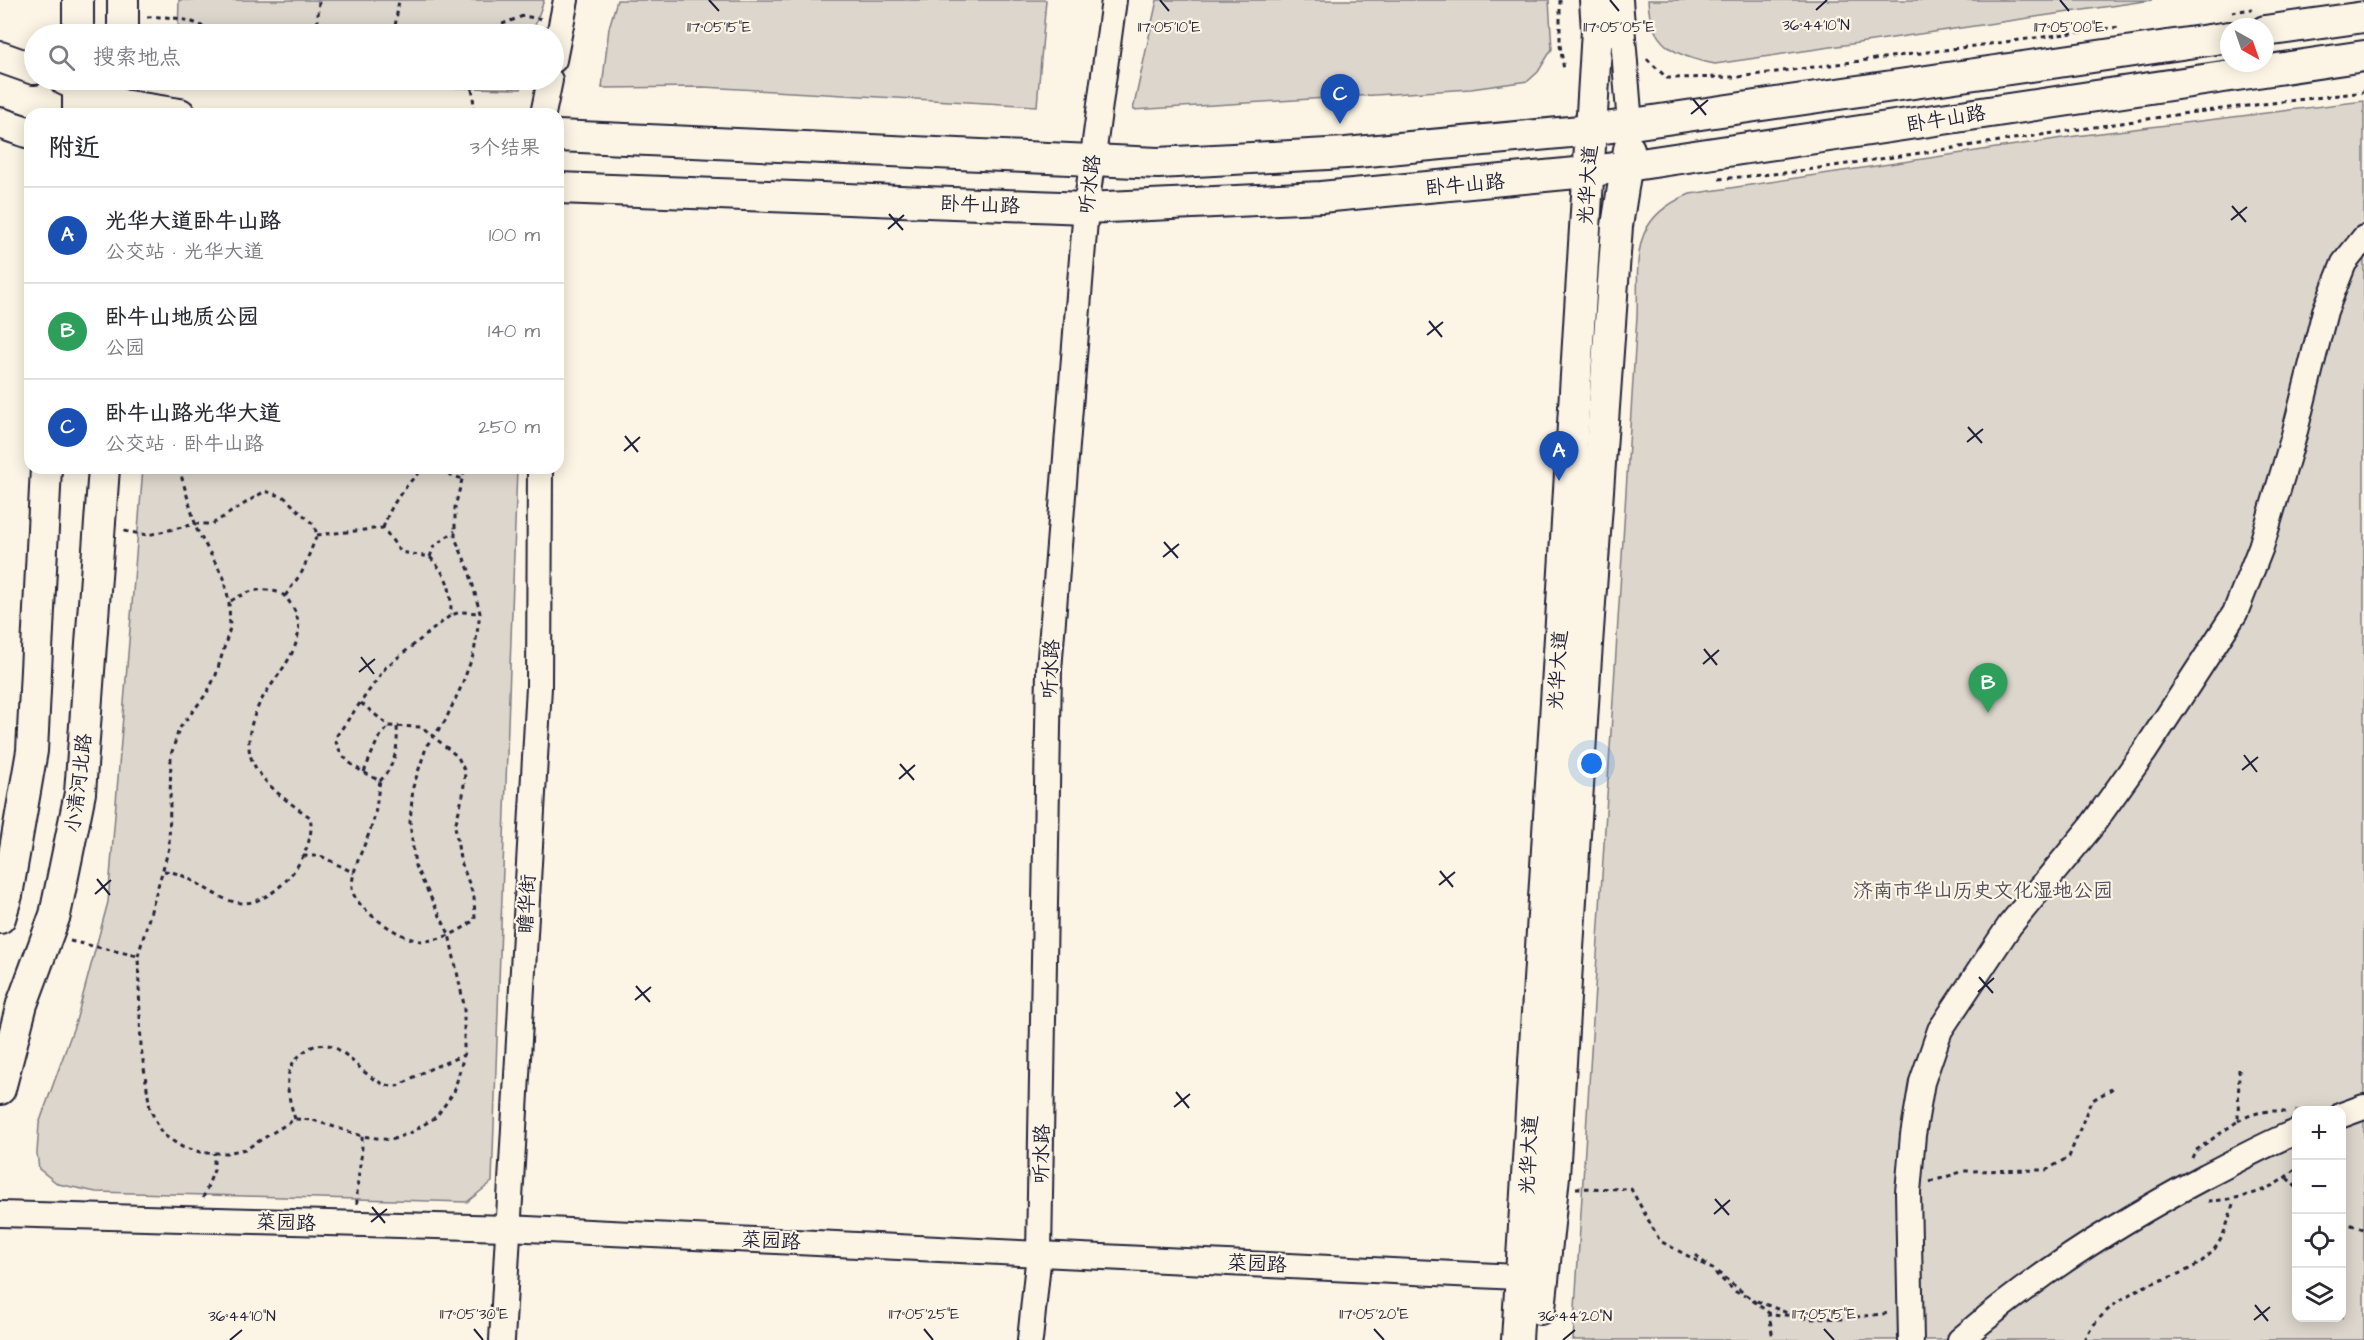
<!DOCTYPE html>
<html lang="zh">
<meta charset="utf-8">
<style>
:root{--surface:#fff;--page:#f2f2f3;--text:#2b2b33;--muted:#7c7c81;--line:#e1e1e2;--accent:#c8321e}
body{margin:0;font-family:"Architects Daughter","LXGW WenKai TC",sans-serif;background:var(--page);color:var(--text)}
.controls{position:absolute;right:18px;bottom:18px;display:grid;overflow:hidden;border-radius:12px;box-shadow:0 3px 15px #0003}
.controls button{width:54px;height:54px;display:grid;place-items:center;padding:0;border:0;border-bottom:2px solid var(--line);background:var(--surface);color:var(--text);font:30px sans-serif}
.compass{position:absolute;left:2220px;top:18px;width:54px;height:54px;border-radius:50%;background:var(--surface);box-shadow:0 3px 15px #0003;rotate:140deg}
.you{position:absolute;left:1592px;top:764px;width:21px;height:21px;margin:-15px;border:4px solid #fff;border-radius:50%;background:#1a73e8;box-shadow:0 0 0 9px #1a73e833}
.badge{display:grid;place-items:center;width:39px;height:39px;border-radius:50%;background:var(--accent);color:#fff;font-size:20px;font-weight:700}
.pin{position:absolute;translate:-50% -50px;filter:drop-shadow(0 2px 3px #0008)}
.pin::after{content:'';position:absolute;top:32px;width:21px;height:18px;background:inherit;clip-path:polygon(0 0,100% 0,50% 100%)}
.list{margin:0;padding:0;list-style:none}
h2{display:flex;justify-content:space-between;align-items:center;height:78px;margin:0;padding:0 24px;font-size:26px}
h2 small{font-size:20px;font-weight:400;color:var(--muted)}
.list li{display:grid;grid-template-columns:39px 1fr auto;gap:18px;align-items:center;box-sizing:border-box;height:96px;padding:0 24px;border-top:2px solid var(--line)}
.list b{display:block;font-size:22px;white-space:nowrap}
.list p{margin:0;font-size:20px;white-space:nowrap;color:var(--muted)}
.list em{font-size:20px;font-style:normal;color:var(--muted)}
.icon{flex:none;width:33px;height:33px;fill:none;stroke:currentColor;stroke-width:2;stroke-linecap:round;stroke-linejoin:round}
.map{position:relative;flex:none;width:2364px;height:1340px;overflow:hidden}
.search{position:absolute;background:var(--surface);box-shadow:0 3px 15px #0003;left:24px;top:24px;width:540px;height:66px;display:flex;align-items:center;gap:15px;box-sizing:border-box;padding:0 21px;border-radius:33px;color:var(--muted);font-size:22px}
.panel{position:absolute;background:var(--surface);box-shadow:0 3px 15px #0003;left:24px;top:108px;width:540px;height:366px;border-radius:18px}
.map>svg:first-child{display:block}
.green{fill:#dcd6cc;stroke:#7f7c84;stroke-width:1.5;fill-rule:evenodd}
.lines{fill:none;stroke-linecap:round;stroke-linejoin:round}
.minor-casing{stroke:#22223b;stroke-width:28}
.major-casing{stroke:#22223b;stroke-width:34}
.path{stroke:#22223b;stroke-width:3;stroke-dasharray:4.5 4.5;stroke-linecap:butt}
.minor{stroke:#fcf5e5;stroke-width:24}
.major{stroke:#fcf5e5;stroke-width:30}
.ticks{fill:none;stroke:#22223b;stroke-width:2}
.labels{text-anchor:middle;stroke-width:4.5;stroke-linejoin:round;paint-order:stroke}
.street-label{font-size:20px;fill:#22223b;stroke:#fcf5e5}
.park-label{font-size:20px;fill:#504f5f;stroke:#fcf5e5}
.ticks-label{font-size:15px;text-anchor:middle;fill:#22223b;stroke:#fcf5e5;stroke-width:4.5;stroke-linejoin:round;paint-order:stroke}
</style>
<div class="map">
<svg width="2364" height="1340" viewBox="0 0 2364 1340">
<rect width="100%" height="100%" fill="#fcf5e5"/>
<filter id="ink" filterUnits="userSpaceOnUse"><feTurbulence type="fractalNoise" baseFrequency=".0167" numOctaves="2"/><feDisplacementMap in="SourceGraphic" scale="12" xChannelSelector="R" yChannelSelector="G"/><feConvolveMatrix kernelMatrix="1 2 1 2 8 2 1 2 1" color-interpolation-filters="sRGB"/></filter>
<g filter="url(#ink)">
<!-- green -->
<g class="green">
<path d="M179 0H544L532 34H178Z"/>
<path d="M617 0H1046L1037 106 703 87 602 88 609 28Z"/>
<path d="M1157 0H1549L1552 49 1538 72 1528 81 1471 89 1133 110Z"/>
<path d="M1648 0H2152L1715 64C1674 56 1650 45 1648 0Z"/>
<path d="M186 80H522L521 89 189 82Z"/>
<path d="M2364 101V1340H1573L1637 316C1639 259 1628 219 1690 194L2076 136ZM2296 1110H2342V1318H2296Z"/>
<path d="M143 468H517L492 1182 467 1202 96 1192 58 1184 39 1169 37 1153 39 1124 76 1021 108 902Z"/>
</g>
<g class="lines">
<!-- minor casing -->
<g class="minor-casing">
<g id="minor">
<path d="M1620 0 1630 125"/>
<path d="M554 60 566 0"/>
<path d="M543 114 550 80"/>
<path d="M2342 1115 2364 1107"/>
<path d="M0 1214 507 1228 1536 1278"/>
<path d="M502 1340 539 687 540 468"/>
<path d="M1030 1340 1039 1253 1049 670 1086 208 1114 0"/>
<path d="M1911 1340 1908 1192 1913 1135 1922 1082 1940 1030 2010 925 2090 828 2145 751 2235 613 2261 547 2293 439 2325 311 2344 263 2364 238"/>
<path d="M1960 1340C2035 1275 2119 1222 2206 1176 2236 1161 2265 1144 2296 1132"/>
</g>
</g>
<!-- major casing -->
<g class="major-casing">
<g id="major">
<path d="M2265 31 2364 17"/>
<path d="M78 34V0"/>
<path d="M123 34V0"/>
<path d="M0 57 34 69"/>
<path d="M65 80 122 105 180 114"/>
<path d="M78 80V114"/>
<path d="M0 123 30 133"/>
<path d="M558 136 1158 163 1346 153 1591 130 2229 37"/>
<path d="M558 188 1086 208 1321 197 1587 172 2364 56"/>
<path d="M0 918 7 895 32 751 46 468"/>
<path d="M0 1089 22 1004 55 915 80 793 104 468"/>
<path d="M1540 1309 1554 1176 1585 672 1617 226 1629 149"/>
<path d="M1517 1340 1591 130 1597 30 1595 0"/>
</g>
</g>
<!-- path -->
<g class="path">
<path d="M1560 0V45L1564 70"/>
<path d="M2232 12 2252 9"/>
<path d="M147 17C173 16 195 19 215 34"/>
<path d="M317 33 319 0"/>
<path d="M303 34H365"/>
<path d="M394 34 399 0"/>
<path d="M477 34 523 16 542 19"/>
<path d="M1647 59 1667 78 1738 77 2119 27"/>
<path d="M471 80 475 114"/>
<path d="M1719 179 1793 172 2188 113 2364 92"/>
<path d="M179 468 197 530 224 578 229 602 230 628 216 675 207 693 179 729 171 755 169 848 138 956 141 1047 150 1109 162 1134 182 1147 204 1153H226L246 1149 295 1119 313 1120 362 1136 391 1140 412 1132 436 1117 454 1092 464 1055V1005L449 934 415 866 410 822 413 787 427 745 445 721 461 687 474 653 480 613 469 570 455 538V507L465 468"/>
<path d="M383 528C391 504 405 485 424 468L435 469 462 479"/>
<path d="M124 531 148 535 195 524H212L265 491 284 497 314 525 317 535 302 572 285 596"/>
<path d="M317 535 383 528 401 552 430 557C449 579 451 586 451 615"/>
<path d="M430 557 434 546 455 531"/>
<path d="M361 703 389 726 422 727 458 757 465 772 463 795 455 826 460 859 474 897 475 919C462 931 440 941 422 941 403 941 352 907 352 888 352 866 367 843 373 822 377 809 377 795 380 781 360 771 340 761 335 738L386 667 451 615 461 612 480 613"/>
<path d="M364 772 378 739 389 726"/>
<path d="M380 781C396 764 398 748 397 725"/>
<path d="M303 856H321L354 873"/>
<path d="M164 871C193 873 212 900 241 903 277 905 318 851 310 817 289 803 250 776 249 747 248 731 254 713 262 699 278 672 313 640 292 606 288 600 286 596 280 593 260 586 247 591 229 602"/>
<path d="M70 941 138 956"/>
<path d="M295 1119C289 1099 281 1073 298 1057 338 1018 355 1082 392 1086 399 1087 404 1083 409 1080 427 1069 445 1063 464 1055"/>
<path d="M2238 1121C2252 1113 2272 1108 2288 1113"/>
<path d="M2192 1158 2195 1151 2238 1121 2239 1069"/>
<path d="M2287 1178 2296 1187"/>
<path d="M1930 1182 1964 1171 2046 1170 2069 1157 2091 1101 2115 1087"/>
<path d="M1576 1188 1631 1189 1660 1241 1716 1271 1770 1314 1840 1319 1890 1313"/>
<path d="M203 1198 214 1170V1153"/>
<path d="M2208 1201C2239 1200 2274 1191 2296 1168"/>
<path d="M357 1204C356 1180 363 1159 362 1136"/>
<path d="M2342 1222 2364 1229"/>
<path d="M1696 1255 1706 1264"/>
<path d="M1715 1273 1736 1292 1745 1296"/>
<path d="M1757 1301 1790 1314"/>
<path d="M1769 1312 1773 1340"/>
<path d="M1802 1318 1816 1319"/>
<path d="M2084 1340C2097 1314 2126 1293 2153 1283 2173 1276 2195 1270 2210 1254 2224 1240 2229 1219 2234 1200"/>
</g>
<!-- minor -->
<use href="#minor" class="minor"/>
<!-- major -->
<use href="#major" class="major"/>
</g>
</g>
<!-- ticks -->
<path class="ticks" d="M709 0 719 11M1160 0 1169 11M1610 0 1619 11M2060 0 2069 11M1816 10 1827 0M1693 99 1706 115M1691 114 1708 100M2232 206 2246 222M889 214 903 230M2231 220 2247 207M888 229 904 215M1429 321 1442 337M1427 335 1443 322M1968 427 1982 443M625 436 638 452M1967 442 1983 429M624 451 640 437M1164 542 1178 558M1163 557 1179 544M1704 649 1717 665M361 657 374 674M1703 664 1719 650M359 672 375 659M2244 755 2257 772M900 764 914 780M2242 770 2258 757M899 779 915 765M1440 871 1453 887M97 879 110 895M1439 885 1455 872M95 894 111 880M1979 977 1993 993M636 986 650 1002M1978 992 1994 978M635 1000 651 987M1176 1092 1189 1108M1174 1107 1190 1094M1715 1199 1729 1215M372 1207 385 1223M1714 1214 1730 1200M371 1222 387 1209M2255 1305 2268 1321M2254 1320 2270 1307M474 1329 483 1340M924 1329 933 1340M1374 1329 1384 1340M1824 1329 1834 1340M230 1340 242 1330M1563 1340 1575 1330"/>
<g class="labels">
<!-- street labels -->
<g class="street-label">
<text transform="translate(1946 118) rotate(-9)" y="7">卧牛山路</text>
<text transform="translate(1089 184) rotate(-83)" y="7">听水路</text>
<text transform="translate(1465 184) rotate(-5)" y="7">卧牛山路</text>
<text transform="translate(1587 185) rotate(-86)" y="7">光华大道</text>
<text transform="translate(980 204) rotate(2)" y="7">卧牛山路</text>
<text transform="translate(1050 669) rotate(-87)" y="7">听水路</text>
<text transform="translate(1557 670) rotate(-86)" y="7">光华大道</text>
<text transform="translate(78 783) rotate(-83)" y="7">小清河北路</text>
<text transform="translate(526 904) rotate(-87)" y="7">瞻华街</text>
<text transform="translate(1041 1154) rotate(-89)" y="7">听水路</text>
<text transform="translate(1528 1155) rotate(-87)" y="7">光华大道</text>
<text transform="translate(286 1222) rotate(2)" y="7">菜园路</text>
<text transform="translate(771 1240) rotate(3)" y="7">菜园路</text>
<text transform="translate(1257 1263) rotate(3)" y="7">菜园路</text>
</g>
<!-- park labels -->
<g class="park-label">
<text x="1983" y="897">济南市华山历史文化湿地公园</text>
</g>
</g>
<g class="ticks-label">
<text x="1816" y="30">36°44'10"N</text>
<text x="2069" y="32">117°05'00"E</text>
<text x="719" y="32">117°05'15"E</text>
<text x="1169" y="32">117°05'10"E</text>
<text x="1619" y="32">117°05'05"E</text>
<text x="474" y="1319">117°05'30"E</text>
<text x="924" y="1319">117°05'25"E</text>
<text x="1374" y="1319">117°05'20"E</text>
<text x="1824" y="1319">117°05'15"E</text>
<text x="242" y="1321">36°44'10"N</text>
<text x="1575" y="1321">36°44'20"N</text>
</g>
</svg>
<div class="controls">
<button>+</button>
<button>−</button>
<button><svg class="icon" aria-label="locate" viewBox="0 0 24 24"><circle cx="12" cy="12" r="6"/><path d="M12 2v4M12 18v4M2 12h4M18 12h4"/></svg></button>
<button><svg class="icon" aria-label="layers" viewBox="0 0 24 24"><path d="M12 4l9 5-9 5-9-5zM3 14l9 5 9-5"/></svg></button>
</div>
<svg class="compass" viewBox="-18 -18 36 36"><path d="M0-13l5 13h-10z" fill="#e53935"/><path d="M0 13l5-13h-10z" fill="#7c7c81"/></svg>
<div class="you"></div>
<div class="pin badge" style="left:1559px;top:481px;background:#1a4fb4">A</div>
<div class="pin badge" style="left:1988px;top:713px;background:#2e9e5b">B</div>
<div class="pin badge" style="left:1340px;top:124px;background:#1a4fb4">C</div>
<div class="search"><svg class="icon" aria-label="search" viewBox="0 0 24 24"><circle cx="10" cy="10" r="6"/><path d="M15 15l6 6"/></svg>搜索地点</div>
<section class="panel">
<h2>附近<small>3个结果</small></h2>
<ul class="list">
<li><span class="badge" style="background:#1a4fb4">A</span><div><b>光华大道卧牛山路</b><p>公交站 · 光华大道</p></div><em>100 m</em></li>
<li><span class="badge" style="background:#2e9e5b">B</span><div><b>卧牛山地质公园</b><p>公园</p></div><em>140 m</em></li>
<li><span class="badge" style="background:#1a4fb4">C</span><div><b>卧牛山路光华大道</b><p>公交站 · 卧牛山路</p></div><em>250 m</em></li>
</ul>
</section>
</div>
